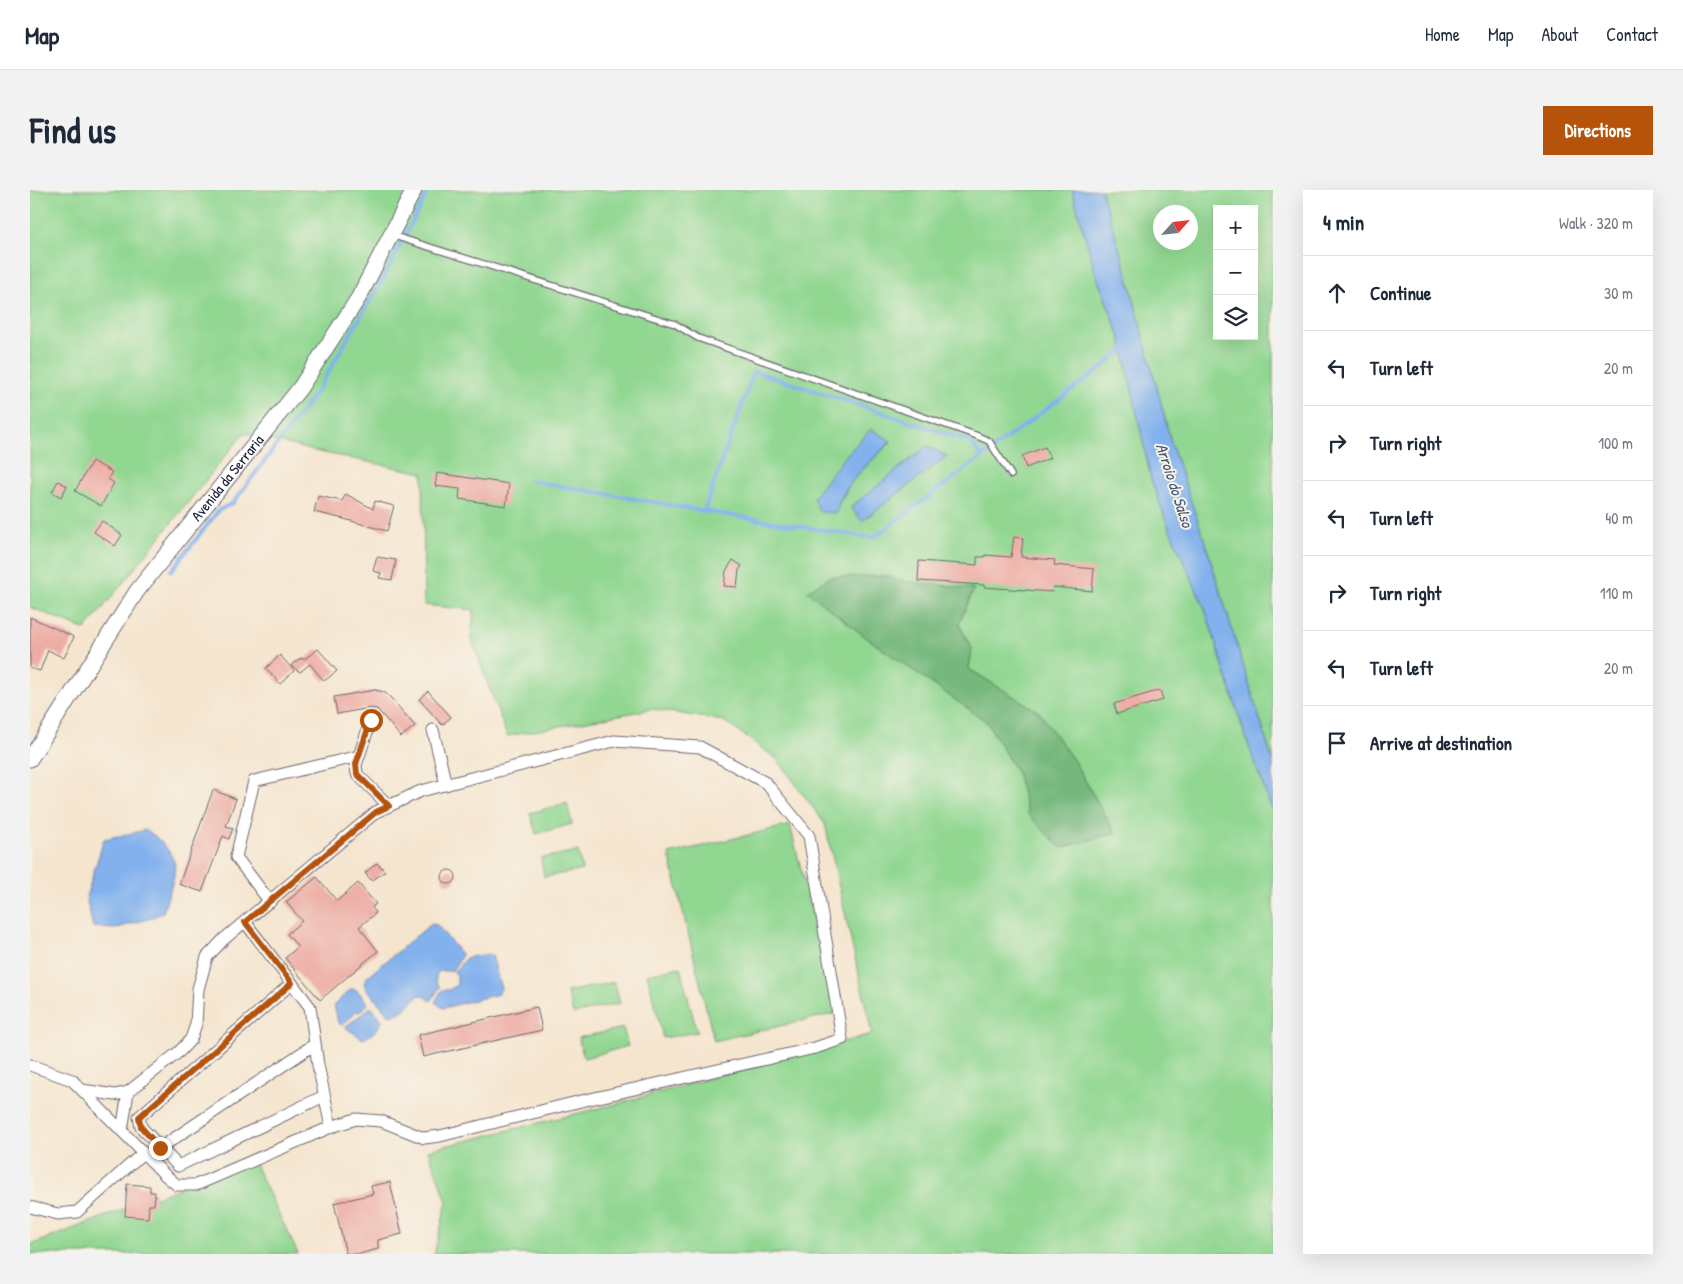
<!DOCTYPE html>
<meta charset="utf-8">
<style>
:root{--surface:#fff;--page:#f2f2f3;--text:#1f2937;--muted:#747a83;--line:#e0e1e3;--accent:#b45309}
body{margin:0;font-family:"Patrick Hand",sans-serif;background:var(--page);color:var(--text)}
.controls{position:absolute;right:15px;top:15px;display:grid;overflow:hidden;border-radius:0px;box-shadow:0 5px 20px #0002}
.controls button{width:45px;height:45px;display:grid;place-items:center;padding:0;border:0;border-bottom:1px solid var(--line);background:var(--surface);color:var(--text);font:25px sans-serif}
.compass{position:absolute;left:1123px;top:15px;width:45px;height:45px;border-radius:50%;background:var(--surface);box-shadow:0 5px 20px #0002;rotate:63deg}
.stop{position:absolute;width:15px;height:15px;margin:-11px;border:4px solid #b45309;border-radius:50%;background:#fff}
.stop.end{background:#b45309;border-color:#fff;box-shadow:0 1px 5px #0008}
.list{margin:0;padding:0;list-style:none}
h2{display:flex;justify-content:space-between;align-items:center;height:65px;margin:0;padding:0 20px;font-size:21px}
h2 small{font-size:16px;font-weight:400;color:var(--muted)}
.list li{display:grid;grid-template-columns:32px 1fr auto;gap:15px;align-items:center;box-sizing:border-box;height:75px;padding:0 20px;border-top:1px solid var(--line)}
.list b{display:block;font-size:19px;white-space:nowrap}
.list em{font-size:16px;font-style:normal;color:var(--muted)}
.icon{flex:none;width:28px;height:28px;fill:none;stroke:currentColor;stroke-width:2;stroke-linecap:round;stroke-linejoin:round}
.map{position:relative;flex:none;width:1243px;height:1064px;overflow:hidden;border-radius:0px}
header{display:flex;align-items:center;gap:30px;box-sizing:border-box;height:70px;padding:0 25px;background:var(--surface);border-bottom:1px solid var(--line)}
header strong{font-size:24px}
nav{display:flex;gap:28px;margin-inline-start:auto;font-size:18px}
.intro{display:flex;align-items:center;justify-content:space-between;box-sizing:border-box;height:120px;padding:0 30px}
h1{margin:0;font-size:35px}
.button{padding:12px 22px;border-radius:0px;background:var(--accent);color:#fff;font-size:18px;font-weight:700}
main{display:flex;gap:30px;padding:0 30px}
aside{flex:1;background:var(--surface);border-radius:0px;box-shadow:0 5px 20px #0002}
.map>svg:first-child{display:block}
.green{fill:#91d791;stroke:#5a7c66;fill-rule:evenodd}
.forest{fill:#74b87b;stroke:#4b6d5b}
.water{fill:#82b1ed;stroke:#526a94}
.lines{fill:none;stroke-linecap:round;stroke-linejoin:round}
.stream{stroke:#82b1ed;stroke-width:4}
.building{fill:#edada4}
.service-casing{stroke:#6c666f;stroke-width:8}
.minor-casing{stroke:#6c666f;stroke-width:13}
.secondary-casing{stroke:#6c666f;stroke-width:17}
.service{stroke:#fff;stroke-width:5.5}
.minor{stroke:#fff;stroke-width:11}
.secondary{stroke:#fff;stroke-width:15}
.route{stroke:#b45309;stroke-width:6}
.labels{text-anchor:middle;stroke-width:4;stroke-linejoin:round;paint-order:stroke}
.street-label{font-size:15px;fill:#22223b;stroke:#f7f3e8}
.water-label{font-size:16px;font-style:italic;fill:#445479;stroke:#f7f3e8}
</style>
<header>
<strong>Map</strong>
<nav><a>Home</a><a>Map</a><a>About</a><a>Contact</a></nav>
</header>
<div class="intro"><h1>Find us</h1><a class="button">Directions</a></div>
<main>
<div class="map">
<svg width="1243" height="1064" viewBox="0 0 1243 1064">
<rect width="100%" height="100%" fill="#f7f3e8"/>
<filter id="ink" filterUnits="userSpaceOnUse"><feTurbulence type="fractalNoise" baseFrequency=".02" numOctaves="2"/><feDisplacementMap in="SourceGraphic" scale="10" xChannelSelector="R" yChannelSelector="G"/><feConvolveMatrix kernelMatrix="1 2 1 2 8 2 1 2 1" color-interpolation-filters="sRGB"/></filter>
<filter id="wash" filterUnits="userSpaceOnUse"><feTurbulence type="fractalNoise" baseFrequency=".0096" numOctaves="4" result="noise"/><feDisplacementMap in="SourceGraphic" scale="20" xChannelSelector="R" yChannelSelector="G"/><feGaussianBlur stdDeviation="1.12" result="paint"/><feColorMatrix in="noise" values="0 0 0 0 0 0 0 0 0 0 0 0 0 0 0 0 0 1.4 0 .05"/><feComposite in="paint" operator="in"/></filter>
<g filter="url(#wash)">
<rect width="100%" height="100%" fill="#f5e5cf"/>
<!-- green -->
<g class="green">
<path d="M0 0H1042L1066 85 1091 149 1121 289 1137 333 1175 419 1216 548 1243 623V1064H404L417 1012 398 960 590 913 842 844 795 634 747 569 694 531 622 519 477 546 441 448 444 420 394 415 393 283 284 261 214 243 55 440 0 417ZM841 239 861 252 823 289 808 315ZM897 256 916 266 832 331 821 317ZM859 386 929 434 942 459 939 479 1009 522 1044 571 1085 643 998 625 988 585 957 532 834 446 800 387Z"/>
<path d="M1071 0H1243V572L1175 352 1142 256 1096 80ZM1187 19H1224V146H1187ZM1130 22H1160V52H1130Z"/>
<path d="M537 613 542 634 506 644 500 623Z"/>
<path d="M760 635 807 823 684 851 639 664Z"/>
<path d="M548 661 552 680 514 687 511 668Z"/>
<path d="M650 777 667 842 633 848 617 784Z"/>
<path d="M584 792 590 813 543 824 537 802Z"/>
<path d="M593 838 598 856 554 868 548 848Z"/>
<path d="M223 970 268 1064H0V1055Z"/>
</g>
<!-- forest -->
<path class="forest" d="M859 386 864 390 944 399 929 434 942 459 939 479 1009 522 1044 571 1085 643 1031 658 998 625 988 585 957 532 834 446 777 401 800 387Z"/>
<!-- water -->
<g class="water">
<path d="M1042 0H1071L1096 80 1142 256 1175 352 1243 572V623L1216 548 1175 419 1137 333 1121 289 1091 149 1066 85Z"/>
<path d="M841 239 861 251C842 271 811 295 806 323L790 322 783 308 812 270Z"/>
<path d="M897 256 917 266 832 331 821 317Z"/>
<path d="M116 640C128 647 143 662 145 676 146 685 136 712 133 722L121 728 84 739 63 737 56 707 74 649Z"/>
<path d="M401 734 407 735 432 765 422 781H410L406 785V792L410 797 401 811 394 806 389 805C380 813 371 827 358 824L336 798 334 793 337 787Z"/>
<path d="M457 764 462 765 471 799 468 804 413 818 405 812 412 800H419L427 795V785L424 782 436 768Z"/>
<path d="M324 799 328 801 338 814 329 822 325 821 322 826 313 835 308 833 304 815 320 800Z"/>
<path d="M341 817 352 830C350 839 341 845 333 849L315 837Z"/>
</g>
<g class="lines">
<!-- stream -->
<g class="stream">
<path d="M501 291 674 321 843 348 1074 176 1096 157"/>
<path d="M674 321 724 181 939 251 952 266"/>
<path d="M141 381 189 320 203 313 287 201 352 90 399 0"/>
</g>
</g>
<g id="blocks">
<!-- building -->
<g class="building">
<path d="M1015 257 1020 268 996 278 992 266Z"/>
<path d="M62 271 82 282 78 289 84 293 71 316 45 301Z"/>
<path d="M407 283 479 294 476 316 429 309 430 299 405 296Z"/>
<path d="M28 291 37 296 31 307 22 302Z"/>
<path d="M316 304 343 319 345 311 364 316 357 341 314 329 284 322 288 306 312 311Z"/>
<path d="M72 331 92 345 85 356 64 342Z"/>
<path d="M984 347 993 348 991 367 1025 370 1024 375 1064 379 1062 401 1023 397 1022 402 954 397V395L888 391 889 371 947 375V367H955V365L981 367Z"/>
<path d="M347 367 366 370 362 390 349 388 351 383 343 381Z"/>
<path d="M703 370 712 376 709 380 707 397 694 396 696 381Z"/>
<path d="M0 427 44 447 34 468 18 460 10 481 0 478Z"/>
<path d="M288 459 307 481 294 491 280 474 270 482 261 476 269 469 276 468Z"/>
<path d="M250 465 264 481 250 494 236 478Z"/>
<path d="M345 500 354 502 360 507 385 536 371 547 347 519 340 518 307 524 304 507Z"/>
<path d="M1130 500 1133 510 1087 524 1084 514Z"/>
<path d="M398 501 421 527 412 535 389 509Z"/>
<path d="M183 600 206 609 196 636 203 638 199 649 193 646 172 702 149 694Z"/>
<path d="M347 673 355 681 342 691 335 683Z"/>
<circle cx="419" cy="687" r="7"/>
<path d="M287 687 307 711 328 693 346 714 342 717 346 723 329 737 348 761 290 810 255 768 268 757 257 744 272 731 256 712Z"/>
<path d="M507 817 512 840 393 867 388 845Z"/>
<path d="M360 992 372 1044 348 1050V1059L329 1064H316L304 1013 343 1004 341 996Z"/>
<path d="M97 994 120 996V1002H125L124 1015H119L118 1028 95 1026Z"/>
</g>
</g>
</g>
<g filter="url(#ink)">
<use href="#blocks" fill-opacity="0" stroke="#6c666f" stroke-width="1"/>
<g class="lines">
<!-- service casing -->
<g class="service-casing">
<path id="service" d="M361 45 645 134 668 148 945 245 959 251 981 285"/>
</g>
<!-- minor casing -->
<g class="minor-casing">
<g id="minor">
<path d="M341 530 326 575 327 584 359 616"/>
<path d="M403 540 416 595"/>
<path d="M240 712 206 667 224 591 329 566"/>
<path d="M215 732 280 817 288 875 301 937"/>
<path d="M262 793 109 927 111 937 148 976 294 906"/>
<path d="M0 875 42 890 135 985 147 995H166L301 937 326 929 351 931 394 948 410 946 547 912 785 858 812 849 779 646 736 593 670 557 584 551 391 601 346 622 194 749 177 767 168 799 166 834 161 849 150 861 98 902 85 905 52 900"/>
<path d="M92 941 98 902"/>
<path d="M130 958 285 854"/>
<path d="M0 1017 28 1024 47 1022 113 963"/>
</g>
</g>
<!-- secondary casing -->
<g class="secondary-casing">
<g id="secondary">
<path id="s1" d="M0 569 107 401 270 198 329 107 384 0"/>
</g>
</g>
<!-- service -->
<use href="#service" class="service"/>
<!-- minor -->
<use href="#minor" class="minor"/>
<!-- secondary -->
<use href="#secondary" class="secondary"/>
</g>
</g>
<g class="lines" filter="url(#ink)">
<!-- route -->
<path class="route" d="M130 958 111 937 109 927 262 793 215 732 346 622 359 616 327 584 326 574 341 530"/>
</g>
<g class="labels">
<!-- street labels -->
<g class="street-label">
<text dy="5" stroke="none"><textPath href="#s1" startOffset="344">Avenida da Serraria</textPath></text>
</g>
<!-- water labels -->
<g class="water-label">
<text transform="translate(1145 295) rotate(72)" y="6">Arroio do Salso</text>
</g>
</g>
</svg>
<div class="controls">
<button>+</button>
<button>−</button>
<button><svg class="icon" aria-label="layers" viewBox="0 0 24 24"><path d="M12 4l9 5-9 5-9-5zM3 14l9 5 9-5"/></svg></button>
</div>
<svg class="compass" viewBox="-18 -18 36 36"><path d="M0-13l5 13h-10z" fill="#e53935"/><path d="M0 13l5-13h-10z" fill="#747a83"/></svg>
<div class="stop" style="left:341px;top:530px"></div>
<div class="stop end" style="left:130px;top:958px"></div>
</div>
<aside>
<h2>4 min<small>Walk · 320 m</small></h2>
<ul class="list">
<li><svg class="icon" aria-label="ahead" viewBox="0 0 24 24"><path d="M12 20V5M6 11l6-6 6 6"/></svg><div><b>Continue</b></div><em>30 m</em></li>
<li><svg class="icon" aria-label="left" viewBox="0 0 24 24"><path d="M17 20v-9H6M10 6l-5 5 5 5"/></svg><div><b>Turn left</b></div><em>20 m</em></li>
<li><svg class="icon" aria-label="right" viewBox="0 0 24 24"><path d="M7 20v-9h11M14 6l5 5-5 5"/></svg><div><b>Turn right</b></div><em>100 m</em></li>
<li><svg class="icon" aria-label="left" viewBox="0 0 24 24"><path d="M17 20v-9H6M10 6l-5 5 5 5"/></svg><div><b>Turn left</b></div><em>40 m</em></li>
<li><svg class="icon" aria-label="right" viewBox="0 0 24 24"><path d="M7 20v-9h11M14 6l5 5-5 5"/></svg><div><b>Turn right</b></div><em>110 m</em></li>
<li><svg class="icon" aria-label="left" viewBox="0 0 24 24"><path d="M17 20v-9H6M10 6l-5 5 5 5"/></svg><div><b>Turn left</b></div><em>20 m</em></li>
<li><svg class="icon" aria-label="arrive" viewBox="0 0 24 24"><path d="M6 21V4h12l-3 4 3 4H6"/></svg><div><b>Arrive at destination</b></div></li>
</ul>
</aside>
</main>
